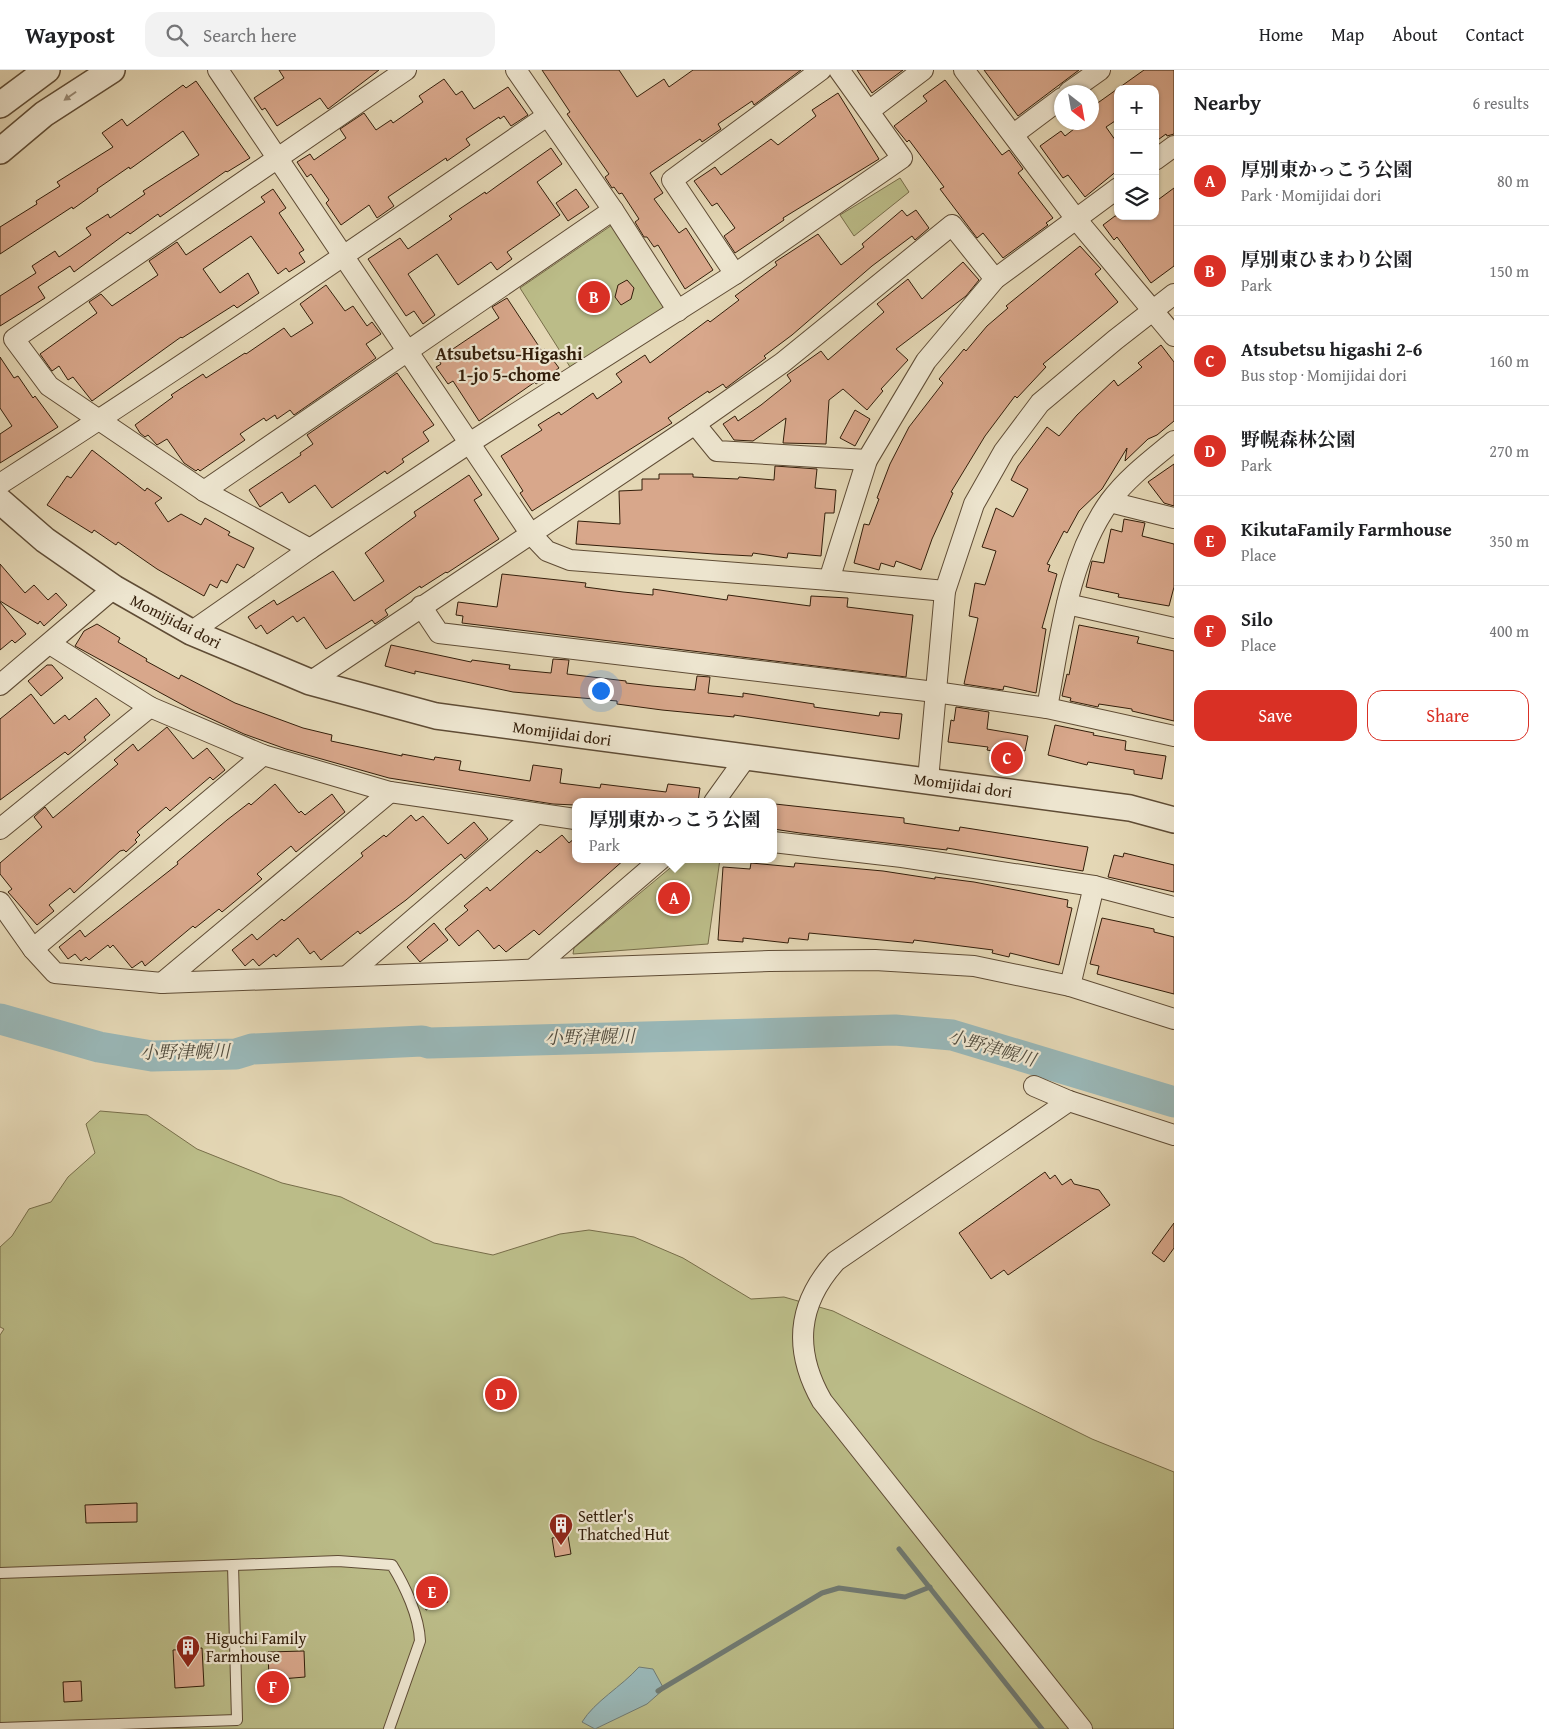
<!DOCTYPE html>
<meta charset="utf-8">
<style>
:root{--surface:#fff;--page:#f2f2f2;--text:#202124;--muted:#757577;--line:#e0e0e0;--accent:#d93025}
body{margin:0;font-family:"Gentium Book Plus","Noto Serif JP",serif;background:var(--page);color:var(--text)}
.controls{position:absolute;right:15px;top:15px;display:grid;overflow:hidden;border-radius:10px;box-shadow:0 1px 4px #0004}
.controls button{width:45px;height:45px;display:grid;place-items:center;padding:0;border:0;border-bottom:1px solid var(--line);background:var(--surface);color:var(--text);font:25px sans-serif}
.compass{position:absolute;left:1054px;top:15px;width:45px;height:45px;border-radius:50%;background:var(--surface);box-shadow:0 1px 4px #0004;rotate:149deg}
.you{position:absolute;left:600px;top:620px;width:18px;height:18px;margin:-12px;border:4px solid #fff;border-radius:50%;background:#1a73e8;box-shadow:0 0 0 8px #1a73e833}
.badge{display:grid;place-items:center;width:32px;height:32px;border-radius:50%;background:var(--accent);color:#fff;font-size:16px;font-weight:700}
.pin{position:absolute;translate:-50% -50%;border:2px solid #fff;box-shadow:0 1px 5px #0006}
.popup{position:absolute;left:572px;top:728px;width:205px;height:65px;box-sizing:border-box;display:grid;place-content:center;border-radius:10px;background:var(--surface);filter:drop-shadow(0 1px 4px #0005);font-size:16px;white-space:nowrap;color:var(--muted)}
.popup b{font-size:19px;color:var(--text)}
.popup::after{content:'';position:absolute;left:50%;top:100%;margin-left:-10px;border:10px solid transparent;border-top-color:var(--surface)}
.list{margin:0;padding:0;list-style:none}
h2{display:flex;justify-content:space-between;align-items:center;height:65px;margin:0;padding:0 20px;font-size:21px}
h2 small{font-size:16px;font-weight:400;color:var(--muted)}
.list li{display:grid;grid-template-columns:32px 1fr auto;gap:15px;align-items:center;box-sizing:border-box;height:90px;padding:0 20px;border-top:1px solid var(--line)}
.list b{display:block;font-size:19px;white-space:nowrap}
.list p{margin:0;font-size:16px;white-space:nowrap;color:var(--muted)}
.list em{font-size:16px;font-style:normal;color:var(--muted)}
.actions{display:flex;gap:10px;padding:15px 20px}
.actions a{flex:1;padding:11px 0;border:1px solid var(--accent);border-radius:15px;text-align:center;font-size:18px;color:var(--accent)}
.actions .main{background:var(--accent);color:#fff}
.icon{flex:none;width:28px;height:28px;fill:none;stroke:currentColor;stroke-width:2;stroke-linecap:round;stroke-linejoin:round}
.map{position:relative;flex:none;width:1174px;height:1659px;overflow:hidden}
header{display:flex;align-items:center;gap:30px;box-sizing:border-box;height:70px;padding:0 25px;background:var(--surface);border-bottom:1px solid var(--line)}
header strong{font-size:24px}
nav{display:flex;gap:28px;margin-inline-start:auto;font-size:18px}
.search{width:350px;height:45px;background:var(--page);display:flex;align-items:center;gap:12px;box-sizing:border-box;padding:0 18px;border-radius:15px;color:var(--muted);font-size:19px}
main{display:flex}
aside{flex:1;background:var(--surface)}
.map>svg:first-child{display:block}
.green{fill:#bbbc88;stroke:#776d49}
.water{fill:#99b7b7;stroke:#707a72}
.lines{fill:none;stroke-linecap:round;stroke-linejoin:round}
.stream{stroke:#707a72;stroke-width:5}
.river{stroke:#99b7b7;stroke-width:31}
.building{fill:#d8a78b;stroke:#331e0a}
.service-casing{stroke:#5f4c35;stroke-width:12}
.minor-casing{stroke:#5f4c35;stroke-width:22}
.tertiary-casing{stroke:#5f4c35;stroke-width:28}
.service{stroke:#ede5cf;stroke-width:10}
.minor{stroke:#ede5cf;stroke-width:20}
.tertiary{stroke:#ede5cf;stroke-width:25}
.oneway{fill:#998b76}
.labels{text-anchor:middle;stroke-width:4.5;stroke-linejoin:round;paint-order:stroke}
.street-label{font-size:16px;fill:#331e0a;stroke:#ede5cf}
.poi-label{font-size:16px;fill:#331e0a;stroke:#ede5cf;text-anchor:start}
.neighbourhood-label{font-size:18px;font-weight:bold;fill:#331e0a;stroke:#ede5cf}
.water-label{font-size:18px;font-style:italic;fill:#524c3e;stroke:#ede5cf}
</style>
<header>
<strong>Waypost</strong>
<div class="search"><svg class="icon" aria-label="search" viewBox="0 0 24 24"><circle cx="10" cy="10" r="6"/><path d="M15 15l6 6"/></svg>Search here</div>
<nav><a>Home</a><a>Map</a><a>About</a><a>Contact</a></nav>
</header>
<main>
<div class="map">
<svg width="1174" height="1659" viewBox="0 0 1174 1659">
<rect width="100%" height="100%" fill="#e4d7b5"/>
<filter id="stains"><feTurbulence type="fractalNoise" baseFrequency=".004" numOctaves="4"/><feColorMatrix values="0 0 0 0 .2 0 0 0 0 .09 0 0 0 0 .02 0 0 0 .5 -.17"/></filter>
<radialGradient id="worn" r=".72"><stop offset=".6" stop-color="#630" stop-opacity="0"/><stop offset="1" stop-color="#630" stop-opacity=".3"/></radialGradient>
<!-- green -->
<g class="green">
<path d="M900 108 909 122 854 166 840 145Z"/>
<path d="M612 155 669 237 572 300 520 218Z"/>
<path d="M681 789H720L708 874 573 884 574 878Z"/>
<path d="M100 1041 147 1045 197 1079 282 1113 341 1127 434 1173 493 1185 560 1164 589 1160 634 1167 683 1188 751 1229 784 1227 833 1241 1092 1369 1174 1402V1659H0V1265L4 1259 0 1257V1177L12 1166 29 1139 51 1132 68 1107 95 1083 86 1054Z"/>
</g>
<!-- water -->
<path class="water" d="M639 1597 653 1599 664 1619 647 1634 595 1659 582 1652C595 1631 621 1617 639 1597Z"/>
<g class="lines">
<!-- stream -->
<g class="stream">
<path d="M899 1479 1042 1659"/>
<path d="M658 1621 822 1523 839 1518 905 1527 930 1517"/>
</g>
<!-- river -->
<path class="river" d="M0 949 99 977 152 986 236 984 252 979 422 971 429 973 895 960 952 965 1174 1032"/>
</g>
<!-- building -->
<g class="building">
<path d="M279 0H379L328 39 320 28 277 56 265 38 262 40 254 28 284 8Z"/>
<path d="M542 0H619L637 27 664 9 669 17 693 0H801L754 35 752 31 718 54 721 59 702 72 700 69 650 103 663 123 654 129 679 163 686 158 713 200 685 219 658 175 654 177 647 167H644L635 152 639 149 622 123 619 124 614 117 612 118 605 107 609 104 567 44 570 42Z"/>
<path d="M857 0H903L872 23Z"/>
<path d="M984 0H1079L1018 46Z"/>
<path d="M1144 0H1174V64L1167 66 1166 64 1155 72V19H1118V49L1106 57 1118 74V100L1085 127 1068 105 1063 108 1040 76 1061 61 1065 66 1083 52H1092V37Z"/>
<path d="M444 9 456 25 462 21 474 39 508 17 528 45 511 56 504 46 500 49 499 47 466 69 470 75 447 91 446 88 388 127 394 136 377 148 369 135 341 155 326 133 329 130 311 104 307 107 297 92 310 84 314 90 346 68 340 59 364 43 376 60 391 50 393 53 423 32 419 26Z"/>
<path d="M945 10 1002 85 1009 80 1023 99 1018 103 1053 148 1046 153 1048 155 1003 188 983 163 977 168 940 119 944 117 909 70 907 72 894 56 927 31 923 26Z"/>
<path d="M196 11 250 88 227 102 226 101 160 147 158 144 130 164 128 162 74 202 70 196 38 217 45 228 0 256V226L36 203 32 196 55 181 59 187 91 165 86 158 108 144 110 148 145 124 143 121 199 85 183 61 130 99 129 97 97 119 98 121 94 124 73 139 72 137 0 184V157L37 134 36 131 60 116 57 112 113 77 102 63 122 49 127 56 183 15 186 18Z"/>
<path d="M838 23 879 89 783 148 784 150 735 183 724 166 735 158 717 133 712 136 694 111 715 97 721 105 771 69 778 75 816 46 812 40Z"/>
<path d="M551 78 562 94 537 112 560 145 507 182 512 189 497 200 491 192 458 215 437 184 408 204 435 245 423 254 414 241 406 246 368 189 400 168 408 179 452 149 449 146 485 122 486 124 497 116Z"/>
<path d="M1174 118V196L1151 213 1117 167 1114 170 1103 155 1115 146H1155V132Z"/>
<path d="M273 119 286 138 279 143 304 180 299 183 305 192 289 202 286 198 278 204 251 166 203 199 220 223 248 203 259 223 237 238 234 235 182 268 181 267 92 331 73 307 68 310 59 296 52 301 40 284 97 243 89 232 101 224 112 236 158 205 149 191 177 172 186 185 265 132 261 127Z"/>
<path d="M576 119 589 137 568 151 556 133Z"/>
<path d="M902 140 907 146 916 140 929 158 915 170 912 166 872 196 792 265 764 286 766 288 726 318 723 314 709 323 708 321 668 348 672 353 532 441 520 423 523 421 501 386 542 360 538 355 559 342 561 345 593 323 597 329 622 312 616 304 645 285 650 293 708 250 710 252 739 230 735 226 777 195 775 192 818 164 841 195 864 177 862 174Z"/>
<path d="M1080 176 1101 199 1095 204 1118 232 1043 294 1046 297 1017 328 1015 326 985 366 951 422 953 423 932 469 921 500 896 491 894 497 881 493 879 500 854 493 864 454 869 455 879 429 877 428 890 394 909 357 943 313 939 309 964 279 966 281 987 256 1008 238 1006 236Z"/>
<path d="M963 192 979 210 966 226 896 279 908 290 881 319 883 321 867 340 843 319 829 330 826 374 783 373 786 348 753 371 734 370 723 354 735 346 738 351 761 335 791 311 787 305 821 281 828 290 884 242 877 234 908 209 922 229Z"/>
<path d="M627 210 634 218 631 229 621 235 615 227 618 215Z"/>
<path d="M326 215 345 241 353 236 367 256 372 252 381 264 366 274 376 288 294 345 290 340 277 349 275 345 266 351 264 348 240 364 245 370 200 401 198 399 196 401 184 393 167 369 157 375 148 365 145 367 140 363 135 355 173 327 171 325 203 304 206 308 245 283 246 284 284 258 291 267 313 253 300 234Z"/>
<path d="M507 228 542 281 545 279 559 298 536 314 535 312 479 351 453 311 448 314 436 297 441 294 438 289 499 248 492 237Z"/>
<path d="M1161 275 1174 292V351L1157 365 1148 369 1125 391 1127 378 1102 419 1079 441 1067 463 1064 461 1047 494 1050 495 1048 501 1057 504 1042 558 1046 559 1036 623 1004 616 1003 620 964 614 978 548 969 546 975 513 985 515 996 481 982 477 996 438 1013 447 1028 419 1011 410 1018 396 1047 357 1059 366 1077 345 1114 310 1118 316 1142 297 1138 293Z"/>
<path d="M0 287 14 308 18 306 33 328 35 326 58 357 0 393V364L12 356 0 338Z"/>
<path d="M397 303 434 355 423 362 429 371 402 389 404 392 387 404 385 401 332 438 315 415 289 433 282 422 260 437 249 420 301 385 300 383 313 374 307 365Z"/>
<path d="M855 340 870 349 855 376 840 368Z"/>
<path d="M92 380 145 421 147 418 162 428 155 433 168 452 181 444 201 455 205 448 230 462 228 465 254 478 244 498 237 494 227 513 221 510 217 518 210 514 204 526 157 499 118 472 116 475 94 460 92 463 47 435 67 406 71 408Z"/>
<path d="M1174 394V436L1164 433 1148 412Z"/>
<path d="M775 396 817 399 815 418 836 420 834 443H825L821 486 788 483 787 488 753 483 752 486 714 484 576 474 578 451 620 454 619 421 642 420V409H659V404H693V407L738 409 739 407 774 410Z"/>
<path d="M469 405 482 425 474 430 499 469 447 503 446 502 421 518 420 516 385 540 388 545 375 554 372 550 326 579 304 547 297 552 293 546 267 564 261 555 256 559 248 547 274 530 277 535 333 501 354 531 384 511 365 483 416 446 414 442Z"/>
<path d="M1124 449 1145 453 1142 466 1174 474V517L1169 536 1118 527 1119 524 1086 517 1092 491 1104 493 1111 459 1122 462Z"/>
<path d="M0 494 25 523 34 515 48 530 56 523 67 535 44 556 40 551 38 554 0 531Z"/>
<path d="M502 504 586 513 585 517 623 522 653 525V519L727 530 728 525 810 536 811 526 848 528 847 537 913 545 906 607 462 553 463 546 456 545 458 532 497 537Z"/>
<path d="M0 532 26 564 15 573 12 570 0 580Z"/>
<path d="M97 554 120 568 118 572 147 589 146 591 179 609 181 605 235 633 303 658 332 665 331 671 402 686V684L434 690 435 687 461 691 459 700 530 711 533 695 562 699 560 713 600 718 601 714 666 722 668 714 700 718 698 732H575V735L553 734 389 708 286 679 244 664 192 640 75 576 84 561Z"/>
<path d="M1079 555 1139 567 1137 573 1174 581V651L1132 641V639L1099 634 1098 637 1070 631 1071 628 1062 626 1067 604 1069 605Z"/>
<path d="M391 575 471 592 472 590 510 595 509 599 551 603 553 589 569 590 567 604 626 611V613L652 616 695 620 697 606 710 607 708 623 743 627V623L814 634V637L879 646 880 642 902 644 899 669 734 645V647L662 640 617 634V631L513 622 415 601V604L385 596Z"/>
<path d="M47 595H52L63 608 41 626 28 611Z"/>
<path d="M31 624 54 654 65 645 69 650 96 628 110 645 84 667 86 670 68 685 65 682 0 730V649Z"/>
<path d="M956 637 989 642 987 659 1028 666 1025 681 1016 679 1015 685 987 680 988 677 948 672 951 650 954 651Z"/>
<path d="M1055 655 1094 663 1093 665 1126 671 1125 680 1166 686 1162 709 1134 704V700L1088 692 1087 695 1048 685Z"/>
<path d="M167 657 193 689 207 678 225 700 213 710 210 707 170 741 166 737 137 762 140 765 135 770 137 772 126 782 124 780 120 781 74 823 70 818 49 835 54 841 37 855 8 822 12 819 0 804V793L42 757 34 747 45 737 53 748 118 694 114 690 133 674 138 681Z"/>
<path d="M275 714 299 743 301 741 305 745 332 724 345 742 296 782 291 776 257 804 262 809 222 842 219 839 195 858 193 856 145 896 142 891 132 898 113 875 110 878 108 875 89 890 86 887 81 891 75 884 68 889 59 877 80 860 85 867 178 794 177 792 227 750 249 733 251 735Z"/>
<path d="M775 734 904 748V753L959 761 960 757 1088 777 1083 801 947 778V780L800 763 773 759Z"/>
<path d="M411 745 416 751 423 746 448 774 474 752 488 769 465 789 461 784 406 830 360 864 358 861 321 890 314 881 310 884 298 868 276 887 274 884 259 896 253 889 245 896 232 880 252 864 257 870 282 849 284 851 363 786 361 783 384 765 386 767Z"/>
<path d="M562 765 569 773 575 768V789H625L539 865 534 860 506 882 499 875 494 879 478 860 459 876 445 859 468 840 464 836 487 817 490 821 537 780 540 783Z"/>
<path d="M1124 783 1174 795V822L1108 807 1114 785 1123 787Z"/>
<path d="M751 793 794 797 795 793 883 801 935 809V807L974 812 1068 830 1067 837 1072 838 1059 895 1010 883 1009 887 992 883 993 880 914 870 913 873 809 863 808 870 789 868 788 873 743 868V872L718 870 723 797 750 799Z"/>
<path d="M1102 848 1154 859V862L1174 867V924L1097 904 1099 896 1090 894Z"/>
<path d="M434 853 448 870 420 892 407 877Z"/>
<path d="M1045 1102 1050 1109 1055 1105 1062 1115 1071 1109 1074 1114 1099 1120 1110 1135 1008 1205 1004 1200 991 1209 959 1163Z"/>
<path d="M1174 1153V1178L1164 1192 1152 1183Z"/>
<path d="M137 1433V1452L86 1453 85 1435Z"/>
<path d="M568 1466 571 1484 555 1487 552 1468Z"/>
<path d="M438 1505 448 1532 426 1540 417 1512Z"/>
<path d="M202 1578 204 1616 175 1618 173 1580Z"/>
<path d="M304 1581 305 1607 269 1610 268 1582Z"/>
<path d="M81 1611 82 1631 64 1632 63 1612Z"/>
</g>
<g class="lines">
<!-- service casing -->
<g class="service-casing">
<g id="service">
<path d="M233 1495 338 1491 392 1495C405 1516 419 1546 420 1571L389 1659"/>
<path d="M0 1503 233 1495 237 1650 0 1658"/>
</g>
</g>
<!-- minor casing -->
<g class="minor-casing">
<g id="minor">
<path d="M218 0 530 463 547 481 570 490 829 510 945 521"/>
<path d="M516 0 613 140 678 241"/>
<path d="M964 0 1076 149 1174 266"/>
<path d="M1069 22 1100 0"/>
<path d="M869 41 923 0"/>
<path d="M1014 64 1062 28"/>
<path d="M1155 90 1174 76"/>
<path d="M735 204 672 110 821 0"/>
<path d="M695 354 717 381 867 390"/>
<path d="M0 414C185 295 366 171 547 46"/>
<path d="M204 421 613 140"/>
<path d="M1110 432 1174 448"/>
<path d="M310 479 204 421 49 316 14 269 406 0"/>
<path d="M829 510 867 390 926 291 995 209 1118 118"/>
<path d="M1067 534 1174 558"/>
<path d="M421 536 439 563 935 622 1047 638 1174 666"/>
<path d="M191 562 310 479 471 372 735 204 902 88 839 0"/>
<path d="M50 574 150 637 263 685 390 722 575 749"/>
<path d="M310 612 695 354 782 293 952 155 995 209"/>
<path d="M0 615 114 518"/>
<path d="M1047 638C1060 569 1068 489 1110 431 1127 408 1151 390 1174 371"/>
<path d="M928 710 945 521 974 434 1004 381 1040 333 1115 270 1174 224"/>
<path d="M714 732 747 686"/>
<path d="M0 759 150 637"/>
<path d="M773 772 902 787 1094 816 1174 837"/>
<path d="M0 832 33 879 55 903 162 913 769 891 875 890 974 896 1070 916 1174 949"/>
<path d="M33 879 263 685"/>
<path d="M533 899 661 789"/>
<path d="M348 905 535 745"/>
<path d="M162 913 390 722"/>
<path d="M1070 916 1094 816"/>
<path d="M1034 1016 1069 1031 1174 1065"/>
<path d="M1069 1031 836 1191C797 1234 793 1280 822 1331L1082 1659"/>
</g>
</g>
<!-- tertiary casing -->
<g class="tertiary-casing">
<g id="tertiary">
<path d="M0 35 47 0"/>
<path d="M0 81 44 44 112 0"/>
<path d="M0 431 45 470 114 518 191 562 310 612 436 646 1130 738 1174 750"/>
</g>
</g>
<!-- service -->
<use href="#service" class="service"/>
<!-- minor -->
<use href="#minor" class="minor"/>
<!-- tertiary -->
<use href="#tertiary" class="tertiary"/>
</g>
<!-- one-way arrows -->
<defs><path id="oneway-solid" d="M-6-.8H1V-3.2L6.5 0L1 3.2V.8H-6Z" transform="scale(1.25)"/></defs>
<use class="oneway" href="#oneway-solid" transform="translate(70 26) rotate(145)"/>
<!-- icons -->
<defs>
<g id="building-pin" transform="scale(1.25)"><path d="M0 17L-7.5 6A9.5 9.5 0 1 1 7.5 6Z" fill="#8f2418" stroke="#ede5cf"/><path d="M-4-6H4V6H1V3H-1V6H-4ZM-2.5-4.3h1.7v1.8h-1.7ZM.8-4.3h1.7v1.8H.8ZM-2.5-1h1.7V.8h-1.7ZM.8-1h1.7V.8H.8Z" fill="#fff"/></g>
</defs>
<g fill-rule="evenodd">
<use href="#building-pin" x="561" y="1455"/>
<use href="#building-pin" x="188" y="1577"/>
</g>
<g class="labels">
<!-- street labels -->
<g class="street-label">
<text transform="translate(176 551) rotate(27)" y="6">Momijidai dori</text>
<text transform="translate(562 663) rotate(8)" y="6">Momijidai dori</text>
<text transform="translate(963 715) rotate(8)" y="6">Momijidai dori</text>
</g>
<!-- poi labels -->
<g class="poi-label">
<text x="578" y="1452">Settler's<tspan x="578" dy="18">Thatched Hut</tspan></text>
<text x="206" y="1574">Higuchi Family<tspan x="206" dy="18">Farmhouse</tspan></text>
</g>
<!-- neighbourhood labels -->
<g class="neighbourhood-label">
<text x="509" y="290">Atsubetsu-Higashi<tspan x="509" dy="21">1-jo 5-chome</tspan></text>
</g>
<!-- water labels -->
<g class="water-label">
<text transform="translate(590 967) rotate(-1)" y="6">小野津幌川</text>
<text transform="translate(992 978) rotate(16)" y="6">小野津幌川</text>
<text transform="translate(185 982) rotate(-1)" y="6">小野津幌川</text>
</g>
</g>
<rect width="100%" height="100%" filter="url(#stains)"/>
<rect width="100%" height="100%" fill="url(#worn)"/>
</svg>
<div class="controls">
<button>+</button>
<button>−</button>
<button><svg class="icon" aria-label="layers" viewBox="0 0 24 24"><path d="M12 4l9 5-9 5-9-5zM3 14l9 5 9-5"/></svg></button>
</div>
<svg class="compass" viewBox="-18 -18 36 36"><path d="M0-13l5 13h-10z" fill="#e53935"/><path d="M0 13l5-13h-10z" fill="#757577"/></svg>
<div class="you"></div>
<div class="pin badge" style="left:674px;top:828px">A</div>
<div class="popup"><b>厚別東かっこう公園</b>Park</div>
<div class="pin badge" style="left:594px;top:227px">B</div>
<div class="pin badge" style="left:1007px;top:688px">C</div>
<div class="pin badge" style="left:501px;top:1324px">D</div>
<div class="pin badge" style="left:432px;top:1522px">E</div>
<div class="pin badge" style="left:273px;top:1617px">F</div>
</div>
<aside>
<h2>Nearby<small>6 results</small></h2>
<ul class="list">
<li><span class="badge">A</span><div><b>厚別東かっこう公園</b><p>Park · Momijidai dori</p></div><em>80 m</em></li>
<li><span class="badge">B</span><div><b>厚別東ひまわり公園</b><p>Park</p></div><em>150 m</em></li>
<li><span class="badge">C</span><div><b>Atsubetsu higashi 2-6</b><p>Bus stop · Momijidai dori</p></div><em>160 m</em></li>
<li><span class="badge">D</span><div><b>野幌森林公園</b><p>Park</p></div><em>270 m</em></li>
<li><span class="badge">E</span><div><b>KikutaFamily Farmhouse</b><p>Place</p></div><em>350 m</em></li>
<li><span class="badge">F</span><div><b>Silo</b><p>Place</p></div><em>400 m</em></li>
</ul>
<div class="actions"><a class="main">Save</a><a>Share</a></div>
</aside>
</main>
